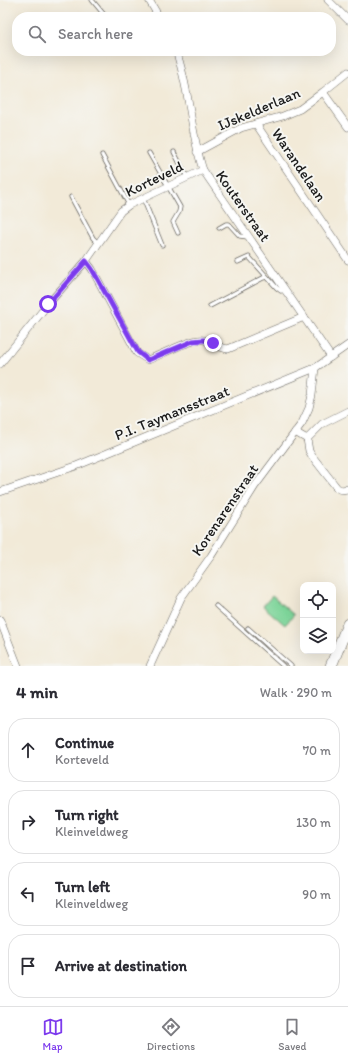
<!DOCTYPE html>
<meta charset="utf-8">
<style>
:root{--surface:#fff;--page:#f7f7f7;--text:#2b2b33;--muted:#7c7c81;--line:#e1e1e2;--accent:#7c3aed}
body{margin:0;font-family:Itim,sans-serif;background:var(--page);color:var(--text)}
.controls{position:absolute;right:12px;bottom:12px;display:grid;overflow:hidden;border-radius:8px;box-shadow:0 4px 16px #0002}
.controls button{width:36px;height:36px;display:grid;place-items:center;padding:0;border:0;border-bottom:1px solid var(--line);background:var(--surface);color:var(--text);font:20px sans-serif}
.stop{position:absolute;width:12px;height:12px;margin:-9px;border:3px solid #7c3aed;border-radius:50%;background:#fff}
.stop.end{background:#7c3aed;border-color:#fff;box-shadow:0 1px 4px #0008}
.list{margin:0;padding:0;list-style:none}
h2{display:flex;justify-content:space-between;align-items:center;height:52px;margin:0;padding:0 16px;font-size:17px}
h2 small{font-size:13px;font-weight:400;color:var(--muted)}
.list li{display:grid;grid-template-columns:26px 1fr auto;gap:12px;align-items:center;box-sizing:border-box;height:64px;margin:0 8px 8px;padding:0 8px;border:1px solid var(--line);border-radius:16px}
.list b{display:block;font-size:15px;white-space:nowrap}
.list p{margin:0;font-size:13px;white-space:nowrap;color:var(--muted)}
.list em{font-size:13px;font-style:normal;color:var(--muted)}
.icon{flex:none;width:22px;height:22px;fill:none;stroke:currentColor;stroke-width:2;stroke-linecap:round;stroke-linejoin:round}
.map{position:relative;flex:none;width:348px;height:666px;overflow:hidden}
.search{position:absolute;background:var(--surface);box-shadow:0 4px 16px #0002;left:12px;right:12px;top:12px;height:44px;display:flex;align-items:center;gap:10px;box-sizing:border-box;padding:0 14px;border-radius:16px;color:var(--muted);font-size:15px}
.sheet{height:340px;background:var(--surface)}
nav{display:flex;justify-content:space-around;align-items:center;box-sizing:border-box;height:56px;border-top:1px solid var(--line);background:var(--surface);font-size:11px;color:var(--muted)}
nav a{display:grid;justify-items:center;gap:2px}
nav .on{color:var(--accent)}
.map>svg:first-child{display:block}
.green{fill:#7dd499;stroke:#4c785a}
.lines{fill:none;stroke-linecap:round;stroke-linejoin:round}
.service-casing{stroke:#67645e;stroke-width:5}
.minor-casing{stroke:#67645e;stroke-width:8}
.primary-casing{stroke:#67645e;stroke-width:12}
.service{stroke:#fff;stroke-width:3.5}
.minor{stroke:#fff;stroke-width:7}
.primary{stroke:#fff;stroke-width:11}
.route{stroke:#7c3aed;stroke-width:5}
.labels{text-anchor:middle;stroke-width:4;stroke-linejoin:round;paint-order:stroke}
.street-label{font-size:15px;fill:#1c1c1c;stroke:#f6f6f2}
</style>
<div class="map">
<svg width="348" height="666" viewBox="0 0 348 666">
<rect width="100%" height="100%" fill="#f6f6f2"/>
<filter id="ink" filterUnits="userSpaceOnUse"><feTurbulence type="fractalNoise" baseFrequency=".025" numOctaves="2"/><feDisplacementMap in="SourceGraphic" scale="8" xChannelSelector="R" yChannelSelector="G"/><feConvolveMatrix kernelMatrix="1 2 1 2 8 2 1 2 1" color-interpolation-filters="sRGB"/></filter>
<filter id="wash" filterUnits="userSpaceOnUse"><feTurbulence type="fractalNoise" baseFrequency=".012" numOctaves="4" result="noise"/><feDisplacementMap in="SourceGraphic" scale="16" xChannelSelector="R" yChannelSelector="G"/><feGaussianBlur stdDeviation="0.9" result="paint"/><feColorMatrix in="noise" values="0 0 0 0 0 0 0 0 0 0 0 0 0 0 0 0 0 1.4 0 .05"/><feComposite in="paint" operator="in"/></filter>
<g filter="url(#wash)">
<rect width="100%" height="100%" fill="#f2ead8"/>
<!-- green -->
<path class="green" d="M272 596 294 615 285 625 263 606Z"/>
</g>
<g filter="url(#ink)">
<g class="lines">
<!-- service casing -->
<g class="service-casing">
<g id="service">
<path d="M92 0 106 17"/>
<path d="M174 152 187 177"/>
<path d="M149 153 180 207 179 212 173 222 178 233"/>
<path d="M102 155 129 205"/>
<path d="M71 197 93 238 98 243"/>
<path d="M143 198 162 245"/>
<path d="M219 228 226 224H229L240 236 248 237"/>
<path d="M238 262 249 257 277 288 281 291 284 290"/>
<path d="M210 306 263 278 267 277"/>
<path d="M216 606 283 666"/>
<path d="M248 628 291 666"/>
</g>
</g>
<!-- minor casing -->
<g class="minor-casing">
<g id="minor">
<path d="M149 0 159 17"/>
<path d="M328 0 348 20"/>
<path d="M176 51C190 89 190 131 203 170L331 357"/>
<path d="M323 92 348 127"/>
<path d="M256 124 348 260"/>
<path d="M197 152 241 128 283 116 300 109 323 92 348 72"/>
<path d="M86 261 92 269 137 353 148 360C161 355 191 338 204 340 213 342 219 348 228 349L304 317"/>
<path d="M0 364 48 304 86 261 121 211 129 205 203 170"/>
<path d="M295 432 307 439 309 451 312 456 337 488 341 490 348 489"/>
<path d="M307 439 322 424 348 411"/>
<path d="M0 492 76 466 315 368 348 345"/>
<path d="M0 620 18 666"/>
<path d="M150 666 181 598 211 556 255 486 302 423 309 408 312 395 315 368"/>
</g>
</g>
<!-- primary casing -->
<g class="primary-casing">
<path id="primary" d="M331 666 348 624"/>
</g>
<!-- service -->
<use href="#service" class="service"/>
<!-- minor -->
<use href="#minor" class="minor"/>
<!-- primary -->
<use href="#primary" class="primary"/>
</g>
</g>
<g class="lines" filter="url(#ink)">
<!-- route -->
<path class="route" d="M48 304 86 261 92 269 138 352 148 360 193 341 204 340 213 343"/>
</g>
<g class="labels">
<!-- street labels -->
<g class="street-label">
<text transform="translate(259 109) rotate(-23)" y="5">IJskelderlaan</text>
<text transform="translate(299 165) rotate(56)" y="5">Warandelaan</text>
<text transform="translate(154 179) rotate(-26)" y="5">Korteveld</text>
<text transform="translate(243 206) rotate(55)" y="5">Kouterstraat</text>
<text transform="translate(172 413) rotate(-22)" y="5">P.I. Taymansstraat</text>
<text transform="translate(225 510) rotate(-56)" y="5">Korenarenstraat</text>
</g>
</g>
</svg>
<div class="controls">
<button><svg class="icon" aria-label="locate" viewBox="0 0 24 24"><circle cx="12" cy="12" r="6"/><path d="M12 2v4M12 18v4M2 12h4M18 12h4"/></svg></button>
<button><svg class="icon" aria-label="layers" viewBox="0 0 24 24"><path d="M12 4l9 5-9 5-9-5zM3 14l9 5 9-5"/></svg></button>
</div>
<div class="stop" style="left:48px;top:304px"></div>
<div class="stop end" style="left:213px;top:343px"></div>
<div class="search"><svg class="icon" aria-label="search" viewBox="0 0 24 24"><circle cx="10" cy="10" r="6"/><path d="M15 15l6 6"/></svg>Search here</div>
</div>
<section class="sheet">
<h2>4 min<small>Walk · 290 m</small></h2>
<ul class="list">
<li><svg class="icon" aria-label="ahead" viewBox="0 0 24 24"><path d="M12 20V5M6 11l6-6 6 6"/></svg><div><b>Continue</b><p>Korteveld</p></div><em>70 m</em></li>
<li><svg class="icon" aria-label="right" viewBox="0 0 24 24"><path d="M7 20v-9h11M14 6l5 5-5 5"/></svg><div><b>Turn right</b><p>Kleinveldweg</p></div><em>130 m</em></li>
<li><svg class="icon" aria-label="left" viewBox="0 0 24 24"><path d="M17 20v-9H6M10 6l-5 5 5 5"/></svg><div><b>Turn left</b><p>Kleinveldweg</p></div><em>90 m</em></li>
<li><svg class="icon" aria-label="arrive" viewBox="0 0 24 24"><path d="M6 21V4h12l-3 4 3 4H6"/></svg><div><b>Arrive at destination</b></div></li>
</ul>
</section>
<nav>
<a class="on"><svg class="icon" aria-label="map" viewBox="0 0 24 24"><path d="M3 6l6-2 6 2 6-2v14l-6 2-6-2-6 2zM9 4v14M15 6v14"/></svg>Map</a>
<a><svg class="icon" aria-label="directions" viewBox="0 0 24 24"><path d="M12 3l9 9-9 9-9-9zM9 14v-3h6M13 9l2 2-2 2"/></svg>Directions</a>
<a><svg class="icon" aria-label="saved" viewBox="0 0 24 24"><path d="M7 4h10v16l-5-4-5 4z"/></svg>Saved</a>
</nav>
